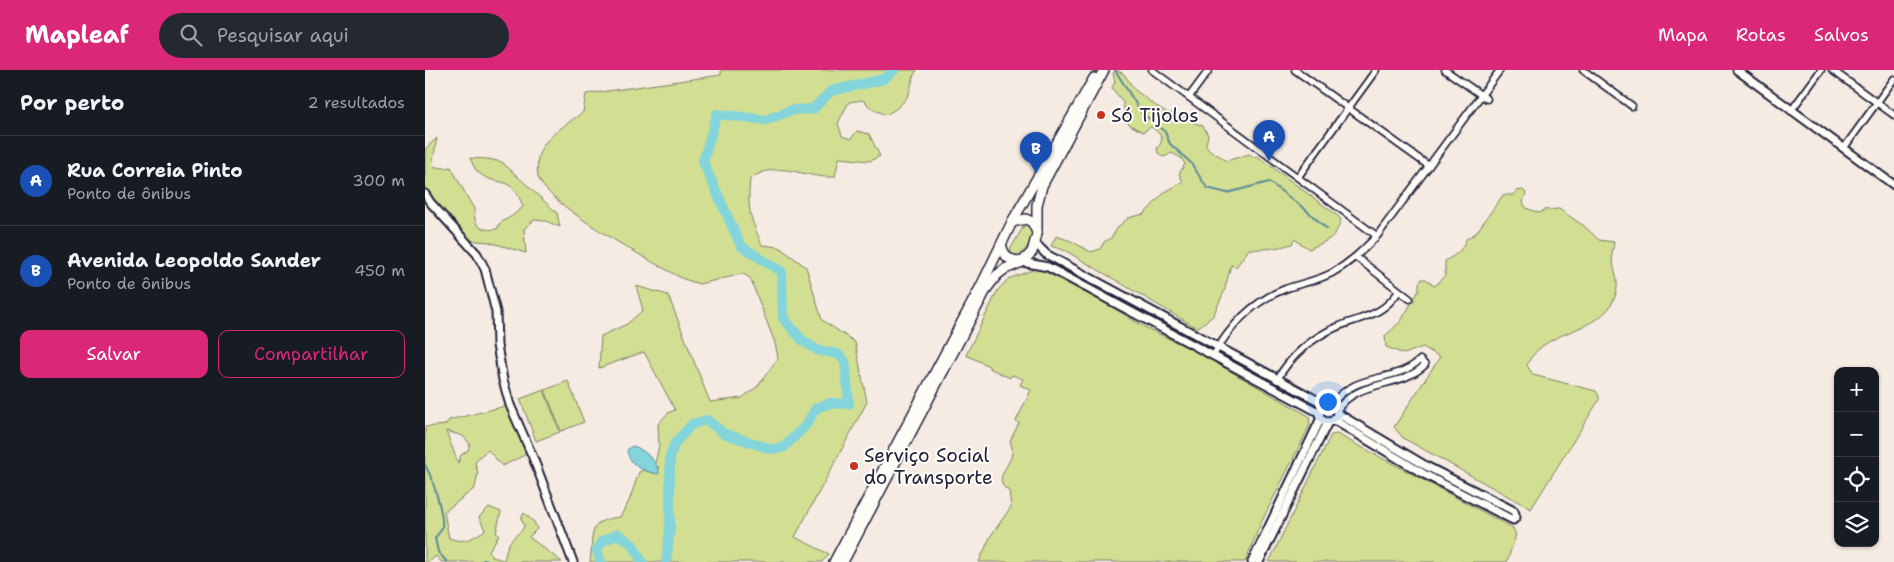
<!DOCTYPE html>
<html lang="pt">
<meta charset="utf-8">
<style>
:root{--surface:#171b24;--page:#242831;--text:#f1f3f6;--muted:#9ea1a6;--line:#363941;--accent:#db2777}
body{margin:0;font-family:"Shantell Sans",sans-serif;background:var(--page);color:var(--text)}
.controls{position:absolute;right:15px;bottom:15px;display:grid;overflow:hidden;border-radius:10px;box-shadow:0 1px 4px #0004}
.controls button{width:45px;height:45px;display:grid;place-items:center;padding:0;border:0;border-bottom:1px solid var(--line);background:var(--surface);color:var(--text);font:25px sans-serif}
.you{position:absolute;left:902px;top:331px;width:18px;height:18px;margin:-12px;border:4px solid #fff;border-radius:50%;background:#1a73e8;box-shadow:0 0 0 8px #1a73e833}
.badge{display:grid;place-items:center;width:32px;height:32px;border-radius:50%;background:var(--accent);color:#fff;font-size:16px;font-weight:700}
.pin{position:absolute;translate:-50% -41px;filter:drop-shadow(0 1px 2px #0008)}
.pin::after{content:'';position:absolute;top:26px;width:18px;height:15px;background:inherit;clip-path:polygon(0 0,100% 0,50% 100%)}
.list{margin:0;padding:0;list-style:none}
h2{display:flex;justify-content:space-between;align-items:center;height:65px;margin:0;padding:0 20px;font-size:21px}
h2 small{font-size:16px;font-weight:400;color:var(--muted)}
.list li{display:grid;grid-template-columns:32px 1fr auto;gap:15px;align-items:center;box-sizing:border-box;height:90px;padding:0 20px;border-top:1px solid var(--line)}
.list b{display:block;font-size:19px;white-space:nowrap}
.list p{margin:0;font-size:16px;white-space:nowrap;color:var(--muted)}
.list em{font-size:16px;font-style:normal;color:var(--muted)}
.actions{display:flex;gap:10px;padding:15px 20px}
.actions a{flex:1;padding:11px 0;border:1px solid var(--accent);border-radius:10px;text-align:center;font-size:18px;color:var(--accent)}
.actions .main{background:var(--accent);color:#fff}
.icon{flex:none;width:28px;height:28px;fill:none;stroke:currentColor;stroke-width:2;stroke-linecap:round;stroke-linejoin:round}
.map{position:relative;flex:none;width:1469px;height:492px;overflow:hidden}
header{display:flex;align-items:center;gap:30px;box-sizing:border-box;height:70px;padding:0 25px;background:var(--accent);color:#fff}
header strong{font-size:24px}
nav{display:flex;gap:28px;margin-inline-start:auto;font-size:18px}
.search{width:350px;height:45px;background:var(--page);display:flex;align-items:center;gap:12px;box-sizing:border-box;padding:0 18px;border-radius:28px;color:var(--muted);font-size:19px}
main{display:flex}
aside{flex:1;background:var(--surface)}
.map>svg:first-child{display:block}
.green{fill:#d2de91;stroke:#7a8066;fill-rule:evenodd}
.water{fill:#83d5db;stroke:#5c8d9b}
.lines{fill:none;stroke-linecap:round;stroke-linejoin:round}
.stream{stroke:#5c8d9b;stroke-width:2}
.river{stroke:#83d5db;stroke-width:10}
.minor-casing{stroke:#22223b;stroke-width:9}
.tertiary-casing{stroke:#22223b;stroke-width:11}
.trunk-casing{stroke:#22223b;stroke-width:12}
.minor{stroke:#fdfcf7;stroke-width:5.5}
.tertiary{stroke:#fdfcf7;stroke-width:7}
.trunk{stroke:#fdfcf7;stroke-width:9}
.poi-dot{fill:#c8321e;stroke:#fdfcf7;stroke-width:2}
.labels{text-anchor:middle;stroke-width:4;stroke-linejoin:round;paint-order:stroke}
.poi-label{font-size:19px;fill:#22223b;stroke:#fdfcf7;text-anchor:start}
</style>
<header>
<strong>Mapleaf</strong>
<div class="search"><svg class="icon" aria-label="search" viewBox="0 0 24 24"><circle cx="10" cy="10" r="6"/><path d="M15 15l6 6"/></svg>Pesquisar aqui</div>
<nav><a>Mapa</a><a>Rotas</a><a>Salvos</a></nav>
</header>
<main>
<aside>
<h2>Por perto<small>2 resultados</small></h2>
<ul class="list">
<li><span class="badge" style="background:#1a4fb4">A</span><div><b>Rua Correia Pinto</b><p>Ponto de ônibus</p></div><em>300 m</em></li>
<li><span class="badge" style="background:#1a4fb4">B</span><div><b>Avenida Leopoldo Sander</b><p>Ponto de ônibus</p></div><em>450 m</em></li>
</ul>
<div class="actions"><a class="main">Salvar</a><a>Compartilhar</a></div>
</aside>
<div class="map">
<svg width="1469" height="492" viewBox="0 0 1469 492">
<rect width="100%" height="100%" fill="#f6ebe3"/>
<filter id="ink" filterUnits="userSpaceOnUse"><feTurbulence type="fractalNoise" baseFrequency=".02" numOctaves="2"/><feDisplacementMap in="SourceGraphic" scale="10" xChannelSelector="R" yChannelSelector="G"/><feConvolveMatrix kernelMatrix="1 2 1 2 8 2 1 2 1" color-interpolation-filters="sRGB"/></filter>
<g filter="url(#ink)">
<!-- green -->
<g class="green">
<path d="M296 0H492C487 7 487 15 484 23 480 33 471 39 461 45L447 39 438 30 424 32 413 53 417 66 426 69 432 61 444 64 455 86 445 91 414 88 410 107C378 109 355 88 325 109 322 140 325 147 337 175L354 177 381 197 397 250 430 272 442 332 370 467 404 484 397 492H165C169 467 160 450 195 447L204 431 214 402 218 400 229 403 234 398 230 394 234 375 233 354 243 343 250 340 219 282 174 298 176 266 202 254 218 240 211 216 243 225 285 332 317 328 332 317 353 288 350 273 325 208 318 204 274 214 256 208C226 191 124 137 113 107 112 102 112 88 114 84 120 66 144 53 158 42L161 24 296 5Z"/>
<path d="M691 0 699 4 710 20 728 34 743 43 757 45 770 53 778 56 783 65 781 75C786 84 795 84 801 91L824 84 829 87 832 86 913 146 916 150C910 170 901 171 884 179L869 169 867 174C853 178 839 180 824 179L811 197 806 195 799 222 788 246 772 258 641 181 626 176 631 166 646 171 666 182 675 179 679 172 686 168 693 157 703 148 719 144 740 122 758 112 754 104 760 94 756 88 747 83 739 87 733 83 732 78C741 69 735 63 726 57L718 62 705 55 700 50 698 32 687 18 690 12 688 3Z"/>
<path d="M12 68 7 96 17 98 26 97 46 134 49 138C49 156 54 161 72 159L75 153 87 146 98 137C86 101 71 119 53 102 49 99 47 92 45 88L63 89 77 92 132 143 135 157 121 151 109 150 99 159 101 183 64 172 39 170 0 125V79Z"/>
<path d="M1098 120 1101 123 1098 132 1101 138 1115 143 1119 140 1134 139 1159 156 1174 170 1189 172C1189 177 1186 182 1187 187 1188 198 1193 206 1192 218 1186 266 1120 254 1102 295L1108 305 1171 321 1174 326V330L1106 439 978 368 969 357 1015 287 998 277 979 284 961 277 960 266 976 251 994 220V213L997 209H1001L1009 216 1011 215 1020 205V191C1030 185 1038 181 1041 169L1051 163 1078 125H1088L1091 121Z"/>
<path d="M600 154 606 159C609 170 599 187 587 185L585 181 586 178Z"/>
<path d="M613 198 685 236 721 258 768 280 884 346 885 355 835 455 820 492H554L565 467 586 437 584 421C566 410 585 397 587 383 588 379 586 375 585 371L594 353 591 351 606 320 595 315 598 309 587 305 585 308 564 298V296L541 285 573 220 583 209Z"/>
<path d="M143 311 159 352 136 361 120 320Z"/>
<path d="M119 320 135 362 111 371 95 329Z"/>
<path d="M85 335 106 382 77 396 63 380 55 386 50 393 53 403 50 418 19 442 24 468C39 474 48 468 60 460L54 447 64 437 76 442 71 463 74 465 64 481 67 487 79 490C81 486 80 482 82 478 85 469 92 465 98 459L99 455 96 449 99 443 109 452 112 459 104 467 137 492H16L11 486 4 492H0V357L20 355 24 350ZM21 361 38 366 45 374 43 380 36 385 33 393Z"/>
<path d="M912 364 1088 458 1091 465 1082 492H844L906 365Z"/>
</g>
<!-- water -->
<path class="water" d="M207 376C217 377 235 394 234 404 220 402 204 396 202 380Z"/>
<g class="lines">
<!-- stream -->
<g class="stream">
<path d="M690 0 716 42 740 62 745 74 766 93 782 118 802 123 844 112 880 139 902 159"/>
<path d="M0 395C7 406 19 444 17 458 16 461 12 465 10 468L13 482 22 492"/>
<path d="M55 492 59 490 69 492"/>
</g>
<!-- river -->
<g class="river">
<path d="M176 492 172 481 176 472 193 464 208 475 217 492"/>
<path d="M241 492 245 459V386L250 373 267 354 282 350 298 363 346 379 358 378 381 355 391 338 405 333 424 334 420 291 413 284 392 280 378 271 358 248 357 202 316 176 278 92 292 44 341 50 367 40 388 39 406 21 459 9 469 0"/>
</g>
<!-- minor casing -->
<g class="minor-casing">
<g id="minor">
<path d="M727 0 952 166"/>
<path d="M870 0 1004 96"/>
<path d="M1020 0 1062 29"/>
<path d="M1158 0 1207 36"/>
<path d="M1407 0 1469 45"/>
<path d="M764 27 784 0"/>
<path d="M1366 41 1396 0"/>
<path d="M1419 78 1469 9"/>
<path d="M873 107 951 0"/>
<path d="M931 187 985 229"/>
<path d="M788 286C805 256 828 231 860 219 876 213 892 211 907 203 925 193 938 180 952 166L1075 0"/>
<path d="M852 310C865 286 888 267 912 257 939 246 956 247 974 221"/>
<path d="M906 335C932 300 967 315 995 290L1000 295C973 320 934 308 912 340"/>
</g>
</g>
<!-- tertiary casing -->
<g class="tertiary-casing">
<g id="tertiary">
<path d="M1312 0 1469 115"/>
<path d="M0 124 5 132 52 184 60 199 71 242 72 275 78 310 85 335 107 385 148 492"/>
<path d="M610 173 621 184 901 335"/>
<path d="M597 192 623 197 895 343"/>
<circle cx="903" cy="343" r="9"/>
<path d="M909 350 999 404 1088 450 1091 447 1089 441 1001 396 912 343"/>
<path d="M827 492 896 348"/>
<path d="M834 492 903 352"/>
</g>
</g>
<!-- trunk casing -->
<g class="trunk-casing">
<g id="trunk">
<path d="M587 152 601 149 607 152 612 162"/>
<path d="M576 175C581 189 582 189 597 192"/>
<path d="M409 492 556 216 587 152 669 8"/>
<path d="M418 492 562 218 572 205 580 199 597 192 607 182 612 164V135L617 116 679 0"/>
</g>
</g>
<!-- minor -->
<use href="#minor" class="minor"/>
<!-- tertiary -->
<use href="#tertiary" class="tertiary"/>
<!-- trunk -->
<use href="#trunk" class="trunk"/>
</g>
</g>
<!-- markers -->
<g class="poi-dot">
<circle cx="676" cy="45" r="5"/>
<circle cx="429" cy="396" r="5"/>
</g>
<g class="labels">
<!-- poi labels -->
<g class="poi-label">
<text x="686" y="52">Só Tijolos</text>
<text x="439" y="392">Serviço Social<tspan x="439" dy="22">do Transporte</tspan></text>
</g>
</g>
</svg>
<div class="controls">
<button>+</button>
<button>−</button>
<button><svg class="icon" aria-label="locate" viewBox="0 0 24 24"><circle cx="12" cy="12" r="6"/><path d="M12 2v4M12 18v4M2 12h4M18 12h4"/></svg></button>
<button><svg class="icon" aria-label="layers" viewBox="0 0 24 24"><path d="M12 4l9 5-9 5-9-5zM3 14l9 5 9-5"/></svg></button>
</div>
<div class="you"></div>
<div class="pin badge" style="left:844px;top:91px;background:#1a4fb4">A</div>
<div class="pin badge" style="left:611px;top:103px;background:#1a4fb4">B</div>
</div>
</main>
